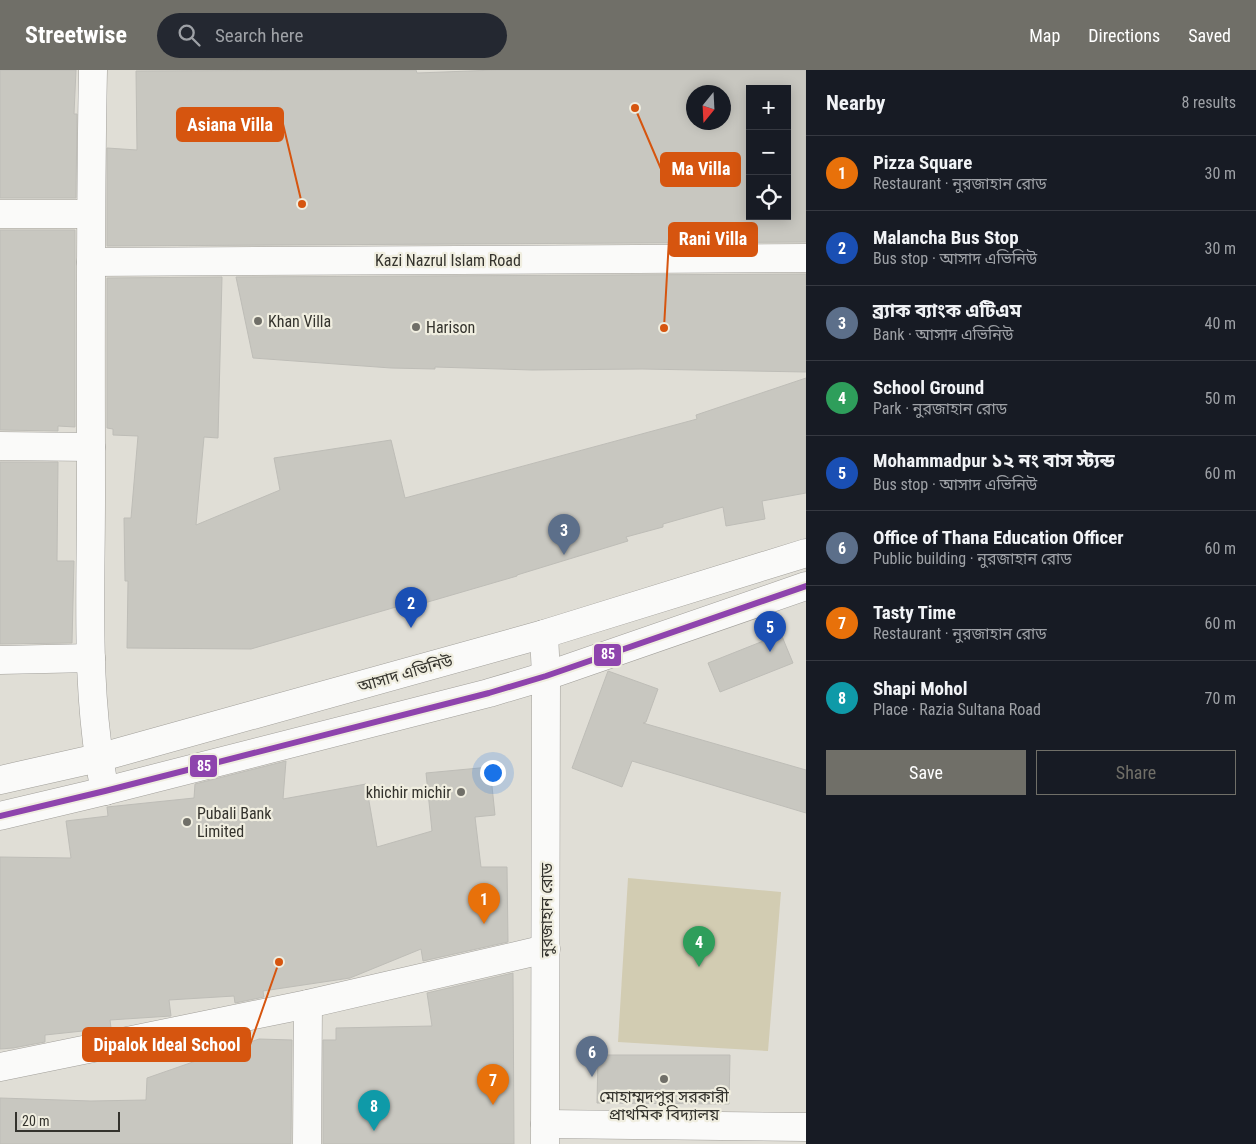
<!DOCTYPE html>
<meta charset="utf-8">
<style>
:root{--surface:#171b24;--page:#242831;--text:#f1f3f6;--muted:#9ea1a6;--line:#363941;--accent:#706f68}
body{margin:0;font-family:"Roboto Condensed","Noto Sans Bengali",sans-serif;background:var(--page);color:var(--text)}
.controls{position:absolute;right:15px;top:15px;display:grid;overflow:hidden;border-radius:0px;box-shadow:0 2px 12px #0003}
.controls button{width:45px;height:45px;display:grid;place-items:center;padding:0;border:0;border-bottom:1px solid var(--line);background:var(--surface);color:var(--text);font:25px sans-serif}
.compass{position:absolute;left:686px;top:15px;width:45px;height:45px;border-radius:50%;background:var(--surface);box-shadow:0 2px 12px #0003;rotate:198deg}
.scale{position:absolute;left:15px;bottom:12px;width:105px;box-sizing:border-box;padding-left:5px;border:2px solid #34332d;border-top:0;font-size:14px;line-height:18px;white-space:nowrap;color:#34332d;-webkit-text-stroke:4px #f0eee0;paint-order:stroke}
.you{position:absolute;left:492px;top:702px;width:18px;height:18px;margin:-12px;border:4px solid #fff;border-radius:50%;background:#1a73e8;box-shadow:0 0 0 8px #1a73e833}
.badge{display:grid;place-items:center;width:32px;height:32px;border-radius:50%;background:var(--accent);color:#fff;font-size:16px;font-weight:700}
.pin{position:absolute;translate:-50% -41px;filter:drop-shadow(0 1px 2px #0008)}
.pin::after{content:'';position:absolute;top:26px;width:18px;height:15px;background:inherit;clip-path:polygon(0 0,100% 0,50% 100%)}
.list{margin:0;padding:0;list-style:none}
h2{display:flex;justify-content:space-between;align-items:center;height:65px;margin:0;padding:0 20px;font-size:21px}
h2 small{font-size:16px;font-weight:400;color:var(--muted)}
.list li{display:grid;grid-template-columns:32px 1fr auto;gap:15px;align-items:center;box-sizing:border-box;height:75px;padding:0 20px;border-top:1px solid var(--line)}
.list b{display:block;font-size:19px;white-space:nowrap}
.list p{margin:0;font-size:16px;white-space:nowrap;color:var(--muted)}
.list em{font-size:16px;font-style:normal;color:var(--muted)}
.actions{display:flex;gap:10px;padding:15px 20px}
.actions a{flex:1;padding:11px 0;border:1px solid var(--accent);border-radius:0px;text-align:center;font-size:18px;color:var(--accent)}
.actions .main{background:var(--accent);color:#fff}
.icon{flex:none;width:28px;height:28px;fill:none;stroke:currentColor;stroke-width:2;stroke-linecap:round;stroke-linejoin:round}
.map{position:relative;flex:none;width:806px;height:1074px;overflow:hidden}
header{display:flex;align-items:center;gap:30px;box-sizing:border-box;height:70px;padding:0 25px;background:var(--accent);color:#fff}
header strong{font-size:24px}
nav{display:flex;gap:28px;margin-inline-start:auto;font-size:18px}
.search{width:350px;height:45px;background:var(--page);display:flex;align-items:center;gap:12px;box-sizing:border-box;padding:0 18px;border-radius:28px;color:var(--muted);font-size:19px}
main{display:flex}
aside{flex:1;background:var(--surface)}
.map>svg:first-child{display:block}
.green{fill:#d2ccb2}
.building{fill:#c8c7c0;stroke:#bebdb7;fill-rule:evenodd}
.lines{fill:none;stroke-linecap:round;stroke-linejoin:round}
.minor-casing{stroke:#a19f9a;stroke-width:29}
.secondary-casing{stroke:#a19f9a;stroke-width:29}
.minor{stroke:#fafaf9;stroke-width:28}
.secondary{stroke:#fafaf9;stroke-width:28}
.bus-1-casing{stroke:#f0eee0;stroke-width:10}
.bus-1{stroke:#8e44ad;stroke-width:6}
.poi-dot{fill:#706f68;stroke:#f0eee0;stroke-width:2}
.labels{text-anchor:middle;stroke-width:4.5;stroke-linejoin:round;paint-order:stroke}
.street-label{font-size:16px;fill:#34332d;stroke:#f0eee0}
.poi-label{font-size:16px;fill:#34332d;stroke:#f0eee0;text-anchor:start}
.leader{fill:none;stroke:#d6550f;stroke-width:2}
.callout-dot{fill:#d6550f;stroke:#f0eee0;stroke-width:2}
.callout{fill:#d6550f;stroke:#d6550f;stroke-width:2}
.callout-label{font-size:18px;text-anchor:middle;font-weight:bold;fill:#fff}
.line-badge{stroke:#f0eee0;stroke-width:2}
.badge-label{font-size:14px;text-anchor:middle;font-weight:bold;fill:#fff}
</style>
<header>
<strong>Streetwise</strong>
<div class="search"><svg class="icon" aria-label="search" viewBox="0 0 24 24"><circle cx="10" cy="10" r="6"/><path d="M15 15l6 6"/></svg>Search here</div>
<nav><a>Map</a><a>Directions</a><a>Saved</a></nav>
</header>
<main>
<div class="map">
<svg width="806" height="1074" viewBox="0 0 806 1074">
<rect width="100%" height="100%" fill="#e0ded6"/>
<!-- green -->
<path class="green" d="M628 808 781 822 768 981 618 972Z"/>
<!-- building -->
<g class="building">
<path d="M0 0H76L74 44H77L76 128H0Z"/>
<path d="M416 0 417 3 496 0H806V172L107 176V78L137 80 136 1ZM750 19H787V146H750ZM694 22H724V52H694Z"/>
<path d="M0 160H75V357L58 356V361L0 360Z"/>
<path d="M806 204V302L642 299 532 300 435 297V299L391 298 253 288 236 207Z"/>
<path d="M222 207 218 368 204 367 196 455 280 420 274 388 391 370 405 428 697 349 696 345 806 308V423L762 431 765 449 726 456 723 437 663 454V457L626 467 628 471 517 505V506L397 541 396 537 251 579 127 578 128 511H125L124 448H131L138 366 113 365V359L107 358V208Z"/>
<path d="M0 392H58L57 491H74L72 573 0 574Z"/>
<path d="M781 564 793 593 720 622 708 593Z"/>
<path d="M608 601 658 619 646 652 643 653 806 700V743L632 691 622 717 572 698Z"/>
<path d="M286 691 283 729 366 714 377 777 432 761 426 703 490 697 495 745 475 747 481 797H507L508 872 423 891 421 879 350 908 263 921 264 927 235 933 234 926 169 930 171 946 110 950 111 958 45 965V972L13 978 0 979V787L71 788 66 751 108 746 107 737 194 728 195 714Z"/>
<path d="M513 903 514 1074H323V970H336V958L432 956 427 923Z"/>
<path d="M259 969 292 970 291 1074H0V1028L91 1031 146 1030 147 1008Z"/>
<path d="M598 985H730L729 1034 597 1033Z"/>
</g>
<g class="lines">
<!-- minor casing -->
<g class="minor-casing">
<g id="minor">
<path d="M93 0C90 142 91 285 91 427 91 525 85 625 105 721"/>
<path d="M0 144H90"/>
<path d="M91 192 806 188"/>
<path d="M0 376 91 377"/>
<path d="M544 564 546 606 545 1074"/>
<path d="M0 590 91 588"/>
<path d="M0 997 308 934 546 879"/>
<path d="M545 1054 806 1057"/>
<path d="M307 1074 308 934"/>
</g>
</g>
<!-- secondary casing -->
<g class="secondary-casing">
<g id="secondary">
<path d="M0 710 98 688 544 564 806 483"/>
<path d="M0 746 105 721 489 623 546 606 806 516"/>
</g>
</g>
<!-- minor -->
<use href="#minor" class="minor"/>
<!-- secondary -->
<use href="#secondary" class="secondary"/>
<!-- bus-1 casing -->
<g class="bus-1-casing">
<path id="bus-1" d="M0 746 105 721 489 623 546 606 806 516"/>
</g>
<!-- bus-1 -->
<use href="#bus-1" class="bus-1"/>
</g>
<!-- markers -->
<g class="poi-dot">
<circle cx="258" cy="251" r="5"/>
<circle cx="416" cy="257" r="5"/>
<circle cx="461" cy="722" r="5"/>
<circle cx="187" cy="752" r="5"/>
<circle cx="664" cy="1009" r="5"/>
</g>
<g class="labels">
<!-- street labels -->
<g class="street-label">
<text x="448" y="196">Kazi Nazrul Islam Road</text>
<text transform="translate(405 603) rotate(-16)" y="6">আসাদ এভিনিউ</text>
<text transform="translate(546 840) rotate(-90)" y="6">নুরজাহান রোড</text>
</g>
<!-- poi labels -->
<g class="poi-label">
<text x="268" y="257">Khan Villa</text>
<text x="426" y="263">Harison</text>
<text x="451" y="728" text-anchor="end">khichir michir</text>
<text x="197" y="749">Pubali Bank<tspan x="197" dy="18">Limited</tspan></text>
<text x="664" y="1032" text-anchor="middle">মোহাম্মদপুর সরকারী<tspan x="664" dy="18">প্রাথমিক বিদ্যালয়</tspan></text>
</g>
</g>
<!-- callouts -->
<path class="leader" d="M302 134L283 54M635 38L661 99M664 258L669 169M279 892L250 975"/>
<g class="callout-dot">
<circle cx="302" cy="134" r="5"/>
<circle cx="635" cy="38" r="5"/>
<circle cx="664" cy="258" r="5"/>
<circle cx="279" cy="892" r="5"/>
</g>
<g class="callout">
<rect x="177" y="38" width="106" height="33" rx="5"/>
<rect x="661" y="83" width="79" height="33" rx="5"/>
<rect x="669" y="153" width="88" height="33" rx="5"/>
<rect x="83" y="958" width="167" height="33" rx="5"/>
</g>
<g class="callout-label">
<text x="230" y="61">Asiana Villa</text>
<text x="701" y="105">Ma Villa</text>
<text x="713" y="175">Rani Villa</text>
<text x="167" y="981">Dipalok Ideal School</text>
</g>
<g class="line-badge">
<rect x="593" y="573" width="29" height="24" rx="5" fill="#8e44ad"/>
<rect x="189" y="684" width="29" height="24" rx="5" fill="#8e44ad"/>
</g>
<g class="badge-label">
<text x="608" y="589">85</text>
<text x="204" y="701">85</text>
</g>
</svg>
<div class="controls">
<button>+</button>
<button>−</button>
<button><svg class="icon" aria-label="locate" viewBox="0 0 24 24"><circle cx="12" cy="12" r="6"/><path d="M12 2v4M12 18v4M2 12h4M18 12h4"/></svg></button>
</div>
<svg class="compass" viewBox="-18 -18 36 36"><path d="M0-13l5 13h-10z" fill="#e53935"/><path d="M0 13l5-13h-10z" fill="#9ea1a6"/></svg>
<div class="scale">20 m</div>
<div class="you"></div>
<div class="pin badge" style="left:484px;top:854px;background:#e8710a">1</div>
<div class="pin badge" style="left:411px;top:558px;background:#1a4fb4">2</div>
<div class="pin badge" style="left:564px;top:485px;background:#5c6f8a">3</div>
<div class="pin badge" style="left:699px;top:897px;background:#2e9e5b">4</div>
<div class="pin badge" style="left:770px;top:582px;background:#1a4fb4">5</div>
<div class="pin badge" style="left:592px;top:1007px;background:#5c6f8a">6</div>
<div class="pin badge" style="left:493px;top:1035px;background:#e8710a">7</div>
<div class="pin badge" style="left:374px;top:1061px;background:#0f9aa8">8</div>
</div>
<aside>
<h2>Nearby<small>8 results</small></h2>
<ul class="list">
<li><span class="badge" style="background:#e8710a">1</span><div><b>Pizza Square</b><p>Restaurant · নুরজাহান রোড</p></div><em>30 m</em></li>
<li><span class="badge" style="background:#1a4fb4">2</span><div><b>Malancha Bus Stop</b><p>Bus stop · আসাদ এভিনিউ</p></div><em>30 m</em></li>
<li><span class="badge" style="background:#5c6f8a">3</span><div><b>ব্র্যাক ব্যাংক এটিএম</b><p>Bank · আসাদ এভিনিউ</p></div><em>40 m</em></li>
<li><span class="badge" style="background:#2e9e5b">4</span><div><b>School Ground</b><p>Park · নুরজাহান রোড</p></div><em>50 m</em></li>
<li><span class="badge" style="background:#1a4fb4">5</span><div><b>Mohammadpur ১২ নং বাস স্ট্যন্ড</b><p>Bus stop · আসাদ এভিনিউ</p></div><em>60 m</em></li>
<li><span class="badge" style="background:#5c6f8a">6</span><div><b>Office of Thana Education Officer</b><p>Public building · নুরজাহান রোড</p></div><em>60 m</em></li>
<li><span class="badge" style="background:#e8710a">7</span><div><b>Tasty Time</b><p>Restaurant · নুরজাহান রোড</p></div><em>60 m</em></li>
<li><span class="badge" style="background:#0f9aa8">8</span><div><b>Shapi Mohol</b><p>Place · Razia Sultana Road</p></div><em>70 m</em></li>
</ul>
<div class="actions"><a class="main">Save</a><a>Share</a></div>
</aside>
</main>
